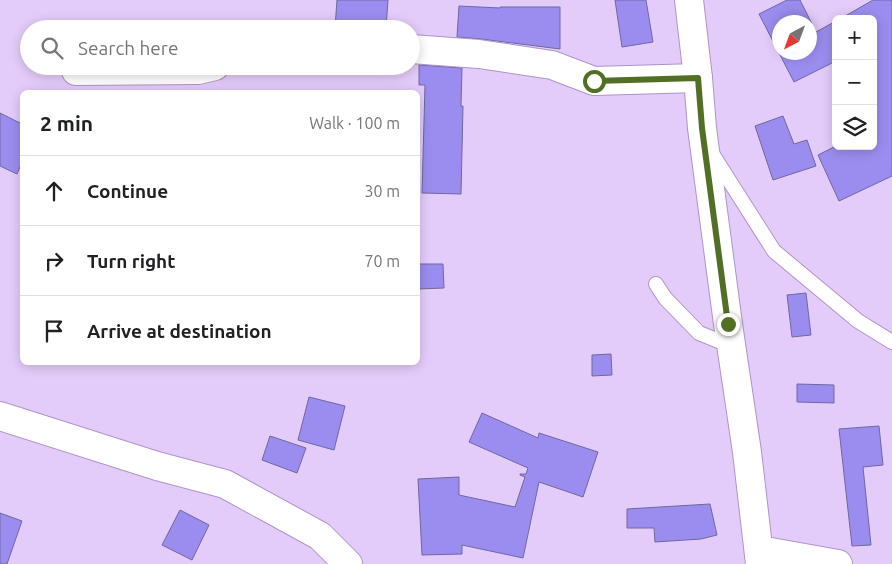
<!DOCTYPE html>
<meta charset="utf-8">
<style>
:root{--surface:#fff;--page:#f6f6f6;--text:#202124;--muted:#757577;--line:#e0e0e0}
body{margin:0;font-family:Ubuntu,sans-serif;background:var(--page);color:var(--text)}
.controls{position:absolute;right:15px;top:15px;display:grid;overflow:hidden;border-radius:8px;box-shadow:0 2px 12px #0003}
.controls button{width:45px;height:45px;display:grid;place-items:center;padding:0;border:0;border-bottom:1px solid var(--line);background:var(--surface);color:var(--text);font:25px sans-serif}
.compass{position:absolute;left:772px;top:15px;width:45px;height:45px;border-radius:50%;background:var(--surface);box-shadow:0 2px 12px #0003;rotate:221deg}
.stop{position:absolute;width:15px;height:15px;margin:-11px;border:4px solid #516f25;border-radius:50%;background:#fff}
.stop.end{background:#516f25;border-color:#fff;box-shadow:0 1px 5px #0008}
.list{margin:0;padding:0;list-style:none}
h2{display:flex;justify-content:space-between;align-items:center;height:65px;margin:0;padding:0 20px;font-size:21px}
h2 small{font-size:16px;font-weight:400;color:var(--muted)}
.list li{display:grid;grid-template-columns:32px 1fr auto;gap:15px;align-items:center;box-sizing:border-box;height:70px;padding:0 20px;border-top:1px solid var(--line)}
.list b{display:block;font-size:19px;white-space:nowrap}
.list em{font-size:16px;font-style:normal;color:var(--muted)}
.icon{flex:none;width:28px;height:28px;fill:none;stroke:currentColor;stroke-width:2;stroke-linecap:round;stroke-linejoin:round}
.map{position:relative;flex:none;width:892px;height:564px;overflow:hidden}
.search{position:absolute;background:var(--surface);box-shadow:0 2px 12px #0003;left:20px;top:20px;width:400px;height:55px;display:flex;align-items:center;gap:12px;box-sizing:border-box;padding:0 18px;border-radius:28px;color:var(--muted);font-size:19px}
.panel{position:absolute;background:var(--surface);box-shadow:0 2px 12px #0003;left:20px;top:90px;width:400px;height:275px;border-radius:8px}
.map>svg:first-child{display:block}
.building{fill:#9b8def;stroke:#6e689d;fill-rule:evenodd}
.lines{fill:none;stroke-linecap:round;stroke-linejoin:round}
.lane-casing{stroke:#af93c8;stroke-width:16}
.street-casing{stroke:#af93c8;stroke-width:30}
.secondary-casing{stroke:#af93c8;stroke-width:30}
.lane{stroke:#fff;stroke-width:14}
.street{stroke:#fff;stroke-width:28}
.secondary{stroke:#fff;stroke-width:28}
.route{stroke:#516f25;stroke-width:6}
</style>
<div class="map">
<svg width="892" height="564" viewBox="0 0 892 564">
<rect width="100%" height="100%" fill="#e4ccfa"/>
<!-- building -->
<g class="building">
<path d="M337 0H388L386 29 335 28Z"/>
<path d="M615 0H646L653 42 622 47Z"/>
<path d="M787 0H800L816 32 836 21V61L794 82 759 14ZM780 22H810V52H780Z"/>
<path d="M873 0H892V176L839 201 818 155 836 146H873V19H840Z"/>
<path d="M459 6 500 8V7H560V49L481 39 457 37Z"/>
<path d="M419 65 462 68 461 106H463L461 194 422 193 425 85H419Z"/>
<path d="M0 113 22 124V162L17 174 0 166Z"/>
<path d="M783 116 794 144 807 140 816 166 773 180 755 126Z"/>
<path d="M418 264H443L444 288 418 289Z"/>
<path d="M806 293 811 335 792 337 787 295Z"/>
<path d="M611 354 612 375 592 376V355Z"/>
<path d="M797 384 834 385V403L797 402Z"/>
<path d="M309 397 345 406 334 450 298 440Z"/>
<path d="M482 413 538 438 539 433 598 452 583 497 539 482 523 558 462 545V554L422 555 418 479 459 477V495L515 507 525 477 520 475V474H526L528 468 469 442Z"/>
<path d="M879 426 883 465 863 467 871 545 852 546 839 429Z"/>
<path d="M270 436 306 448 297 473 262 460Z"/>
<path d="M710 504 717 535 701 539 655 542 654 528H627V509Z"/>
<path d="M180 510 209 525 192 560 162 545Z"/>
<path d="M0 513 22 521 7 564H0Z"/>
</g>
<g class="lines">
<!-- lane casing -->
<g class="lane-casing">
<g id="lane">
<path d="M711 152 774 251 858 321 892 342"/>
<path d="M656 284 665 298 699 333 731 346"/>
</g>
</g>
<!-- street casing -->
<g class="street-casing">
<g id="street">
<path d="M411 49 479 54 552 65 594 81 698 78"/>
<path d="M76 71 198 70 215 66"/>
<path d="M0 416 157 466 225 484 320 536 348 564"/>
<path d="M759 550 838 564"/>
</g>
</g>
<!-- secondary casing -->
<g class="secondary-casing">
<path id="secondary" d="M689 0 698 78 702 128 728 324 747 452 760 564"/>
</g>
<!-- lane -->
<use href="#lane" class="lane"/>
<!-- street -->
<use href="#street" class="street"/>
<!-- secondary -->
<use href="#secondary" class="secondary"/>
</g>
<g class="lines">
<!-- route -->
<path class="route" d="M594 81 698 78 702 128 728 324"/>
</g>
</svg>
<div class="controls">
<button>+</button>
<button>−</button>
<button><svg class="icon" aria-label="layers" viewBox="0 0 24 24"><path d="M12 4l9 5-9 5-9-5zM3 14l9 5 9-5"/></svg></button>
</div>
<svg class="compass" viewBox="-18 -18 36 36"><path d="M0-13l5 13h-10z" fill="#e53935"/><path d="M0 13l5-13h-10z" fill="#757577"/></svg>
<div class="stop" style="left:594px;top:81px"></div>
<div class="stop end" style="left:728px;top:324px"></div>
<div class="search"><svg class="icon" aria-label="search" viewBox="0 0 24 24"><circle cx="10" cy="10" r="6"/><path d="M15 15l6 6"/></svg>Search here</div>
<section class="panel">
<h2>2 min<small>Walk · 100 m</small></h2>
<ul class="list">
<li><svg class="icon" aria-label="ahead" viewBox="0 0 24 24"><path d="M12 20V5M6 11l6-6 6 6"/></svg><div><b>Continue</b></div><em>30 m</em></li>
<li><svg class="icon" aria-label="right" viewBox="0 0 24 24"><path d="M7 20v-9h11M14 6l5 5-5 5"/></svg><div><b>Turn right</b></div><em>70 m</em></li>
<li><svg class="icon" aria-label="arrive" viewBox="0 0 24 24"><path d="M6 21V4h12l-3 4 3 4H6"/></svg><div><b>Arrive at destination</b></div></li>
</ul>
</section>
</div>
